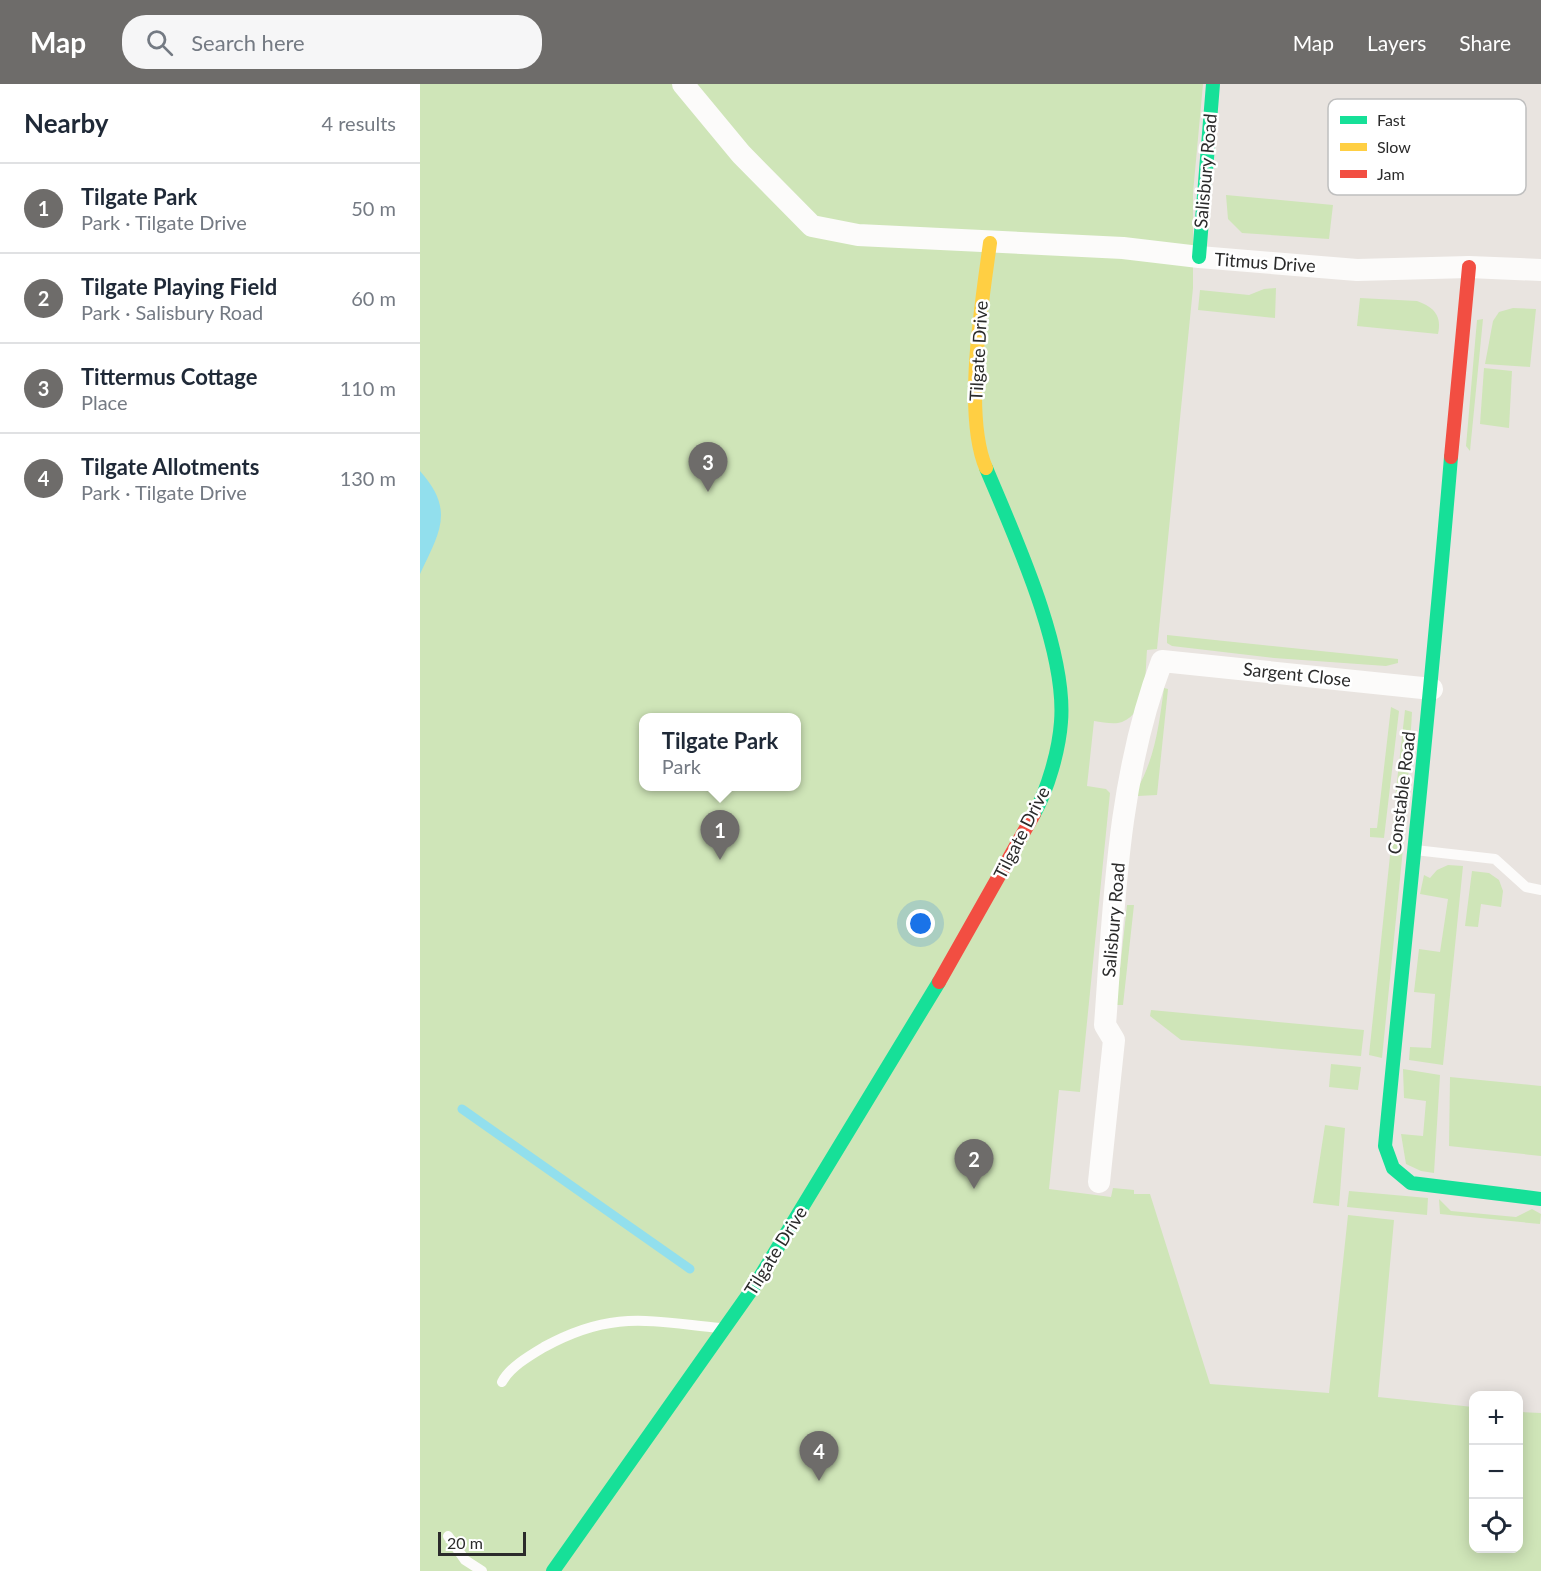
<!DOCTYPE html>
<meta charset="utf-8">
<style>
:root{--surface:#fff;--page:#f6f6f7;--text:#1f2937;--muted:#747a83;--line:#e0e1e3;--accent:#6e6c6a}
body{margin:0;font-family:Lato,sans-serif;background:var(--page);color:var(--text)}
.controls{position:absolute;right:18px;bottom:18px;display:grid;overflow:hidden;border-radius:12px;box-shadow:0 3px 15px #0003}
.controls button{width:54px;height:54px;display:grid;place-items:center;padding:0;border:0;border-bottom:2px solid var(--line);background:var(--surface);color:var(--text);font:30px sans-serif}
.scale{position:absolute;left:18px;bottom:15px;width:88px;box-sizing:border-box;padding-left:6px;border:3px solid #2b2b2b;border-top:0;font-size:16px;line-height:21px;white-space:nowrap;color:#2b2b2b;-webkit-text-stroke:4px #fff;paint-order:stroke}
.you{position:absolute;left:501px;top:840px;width:21px;height:21px;margin:-15px;border:4px solid #fff;border-radius:50%;background:#1a73e8;box-shadow:0 0 0 9px #1a73e833}
.badge{display:grid;place-items:center;width:39px;height:39px;border-radius:50%;background:var(--accent);color:#fff;font-size:20px;font-weight:700}
.pin{position:absolute;translate:-50% -50px;filter:drop-shadow(0 2px 3px #0008)}
.pin::after{content:'';position:absolute;top:32px;width:21px;height:18px;background:inherit;clip-path:polygon(0 0,100% 0,50% 100%)}
.popup{position:absolute;left:219px;top:629px;width:162px;height:78px;box-sizing:border-box;display:grid;place-content:center;border-radius:12px;background:var(--surface);filter:drop-shadow(0 2px 4px #0005);font-size:20px;white-space:nowrap;color:var(--muted)}
.popup b{font-size:22px;color:var(--text)}
.popup::after{content:'';position:absolute;left:50%;top:100%;margin-left:-12px;border:12px solid transparent;border-top-color:var(--surface)}
.list{margin:0;padding:0;list-style:none}
h2{display:flex;justify-content:space-between;align-items:center;height:78px;margin:0;padding:0 24px;font-size:26px}
h2 small{font-size:20px;font-weight:400;color:var(--muted)}
.list li{display:grid;grid-template-columns:39px 1fr auto;gap:18px;align-items:center;box-sizing:border-box;height:90px;padding:0 24px;border-top:2px solid var(--line)}
.list b{display:block;font-size:22px;white-space:nowrap}
.list p{margin:0;font-size:20px;white-space:nowrap;color:var(--muted)}
.list em{font-size:20px;font-style:normal;color:var(--muted)}
.icon{flex:none;width:33px;height:33px;fill:none;stroke:currentColor;stroke-width:2;stroke-linecap:round;stroke-linejoin:round}
.map{position:relative;flex:none;width:1121px;height:1487px;overflow:hidden}
header{display:flex;align-items:center;gap:36px;box-sizing:border-box;height:84px;padding:0 30px;background:var(--accent);color:#fff}
header strong{font-size:28px}
nav{display:flex;gap:33px;margin-inline-start:auto;font-size:21px}
.search{width:420px;height:54px;background:var(--page);display:flex;align-items:center;gap:15px;box-sizing:border-box;padding:0 21px;border-radius:24px;color:var(--muted);font-size:22px}
main{display:flex}
aside{flex:1;background:var(--surface)}
.map>svg:first-child{display:block}
.green{fill:#cfe5b8;fill-rule:evenodd}
.water{fill:#92dfed}
.lines{fill:none;stroke-linecap:round;stroke-linejoin:round}
.stream{stroke:#92dfed;stroke-width:9}
.lane{stroke:#fcfbfa;stroke-width:10}
.street{stroke:#fcfbfa;stroke-width:22}
.fast{stroke:#16e098;stroke-width:14}
.slow{stroke:#ffcf43;stroke-width:14}
.jam{stroke:#f24e42;stroke-width:14}
.labels{text-anchor:middle;stroke-width:5;stroke-linejoin:round;paint-order:stroke}
.street-label{font-size:18px;fill:#2b2b2b;stroke:#fff}
.key{fill:#fff;stroke:#bfbfbf;stroke-width:1.5}
.key-label{font-size:16px;fill:#2b2b2b}
</style>
<header>
<strong>Map</strong>
<div class="search"><svg class="icon" aria-label="search" viewBox="0 0 24 24"><circle cx="10" cy="10" r="6"/><path d="M15 15l6 6"/></svg>Search here</div>
<nav><a>Map</a><a>Layers</a><a>Share</a></nav>
</header>
<main>
<aside>
<h2>Nearby<small>4 results</small></h2>
<ul class="list">
<li><span class="badge">1</span><div><b>Tilgate Park</b><p>Park · Tilgate Drive</p></div><em>50 m</em></li>
<li><span class="badge">2</span><div><b>Tilgate Playing Field</b><p>Park · Salisbury Road</p></div><em>60 m</em></li>
<li><span class="badge">3</span><div><b>Tittermus Cottage</b><p>Place</p></div><em>110 m</em></li>
<li><span class="badge">4</span><div><b>Tilgate Allotments</b><p>Park · Tilgate Drive</p></div><em>130 m</em></li>
</ul>
</aside>
<div class="map">
<svg width="1121" height="1487" viewBox="0 0 1121 1487">
<rect width="100%" height="100%" fill="#e9e4e0"/>
<!-- green -->
<g class="green">
<path d="M0 0H783L773 109V204L737 565 727 566C725 588 728 628 702 638 694 641 683 638 674 637L667 702 686 705 690 709 660 1008 639 1006 629 1105 691 1113 693 1104 714 1106V1110H730L790 1300 909 1309 928 1131 974 1136 958 1313 1053 1323 1054 1464H1098L1099 1328 1121 1329V1487H0ZM224 634H376V702H224Z"/>
<path d="M806 111 913 121 909 155 822 149 808 135Z"/>
<path d="M856 204 855 234 778 226 780 206 829 211 844 205Z"/>
<path d="M940 214 997 217C1014 223 1022 232 1018 250L937 242Z"/>
<path d="M1093 224 1116 225 1110 283 1065 280 1073 237 1079 228Z"/>
<path d="M1063 235 1050 367 1046 362 1057 236Z"/>
<path d="M1064 284 1092 287 1089 344 1060 340Z"/>
<path d="M747 551 978 575V579L966 582 854 574 752 562 747 559Z"/>
<path d="M744 604 748 605 737 711 718 712 716 707C735 675 739 641 744 604Z"/>
<path d="M971 623 979 627 964 754 950 753V744H957Z"/>
<path d="M985 626 992 628 987 715H975Z"/>
<path d="M975 724 987 725 962 974 949 971Z"/>
<path d="M1028 781 1043 782 1023 981 989 976 990 963 1011 964 1015 910 994 908 999 865 1020 868 1028 815 1000 810 1004 791 1010 794 1017 786Z"/>
<path d="M1052 787 1069 789 1079 796 1083 807 1081 823 1061 820 1058 843 1045 842Z"/>
<path d="M707 821H714L703 921H696Z"/>
<path d="M731 926 944 946 941 972 761 956 730 932Z"/>
<path d="M911 980 941 983 938 1006 909 1003Z"/>
<path d="M983 985 1020 991 1014 1089 1001 1087 986 1080 981 1050 1003 1052 1006 1017 984 1014Z"/>
<path d="M1030 993 1121 1002V1072L1029 1062Z"/>
<path d="M905 1041 925 1044 919 1122 893 1119Z"/>
<path d="M929 1107 1008 1114 1007 1131 927 1123Z"/>
<path d="M1019 1115 1031 1127 1096 1133 1112 1125 1121 1130 1120 1140 1020 1130Z"/>
</g>
<!-- water -->
<path class="water" d="M0 387C35 426 20 448 0 490Z"/>
<g class="lines">
<!-- stream -->
<path class="stream" d="M42 1025 270 1185"/>
<!-- lane -->
<g class="lane">
<path d="M995 766 1075 775 1106 803 1121 806"/>
<path d="M82 1298C90 1283 109 1272 124 1263 192 1226 227 1237 300 1244"/>
<path d="M28 1452 45 1476 62 1487"/>
</g>
<!-- street -->
<g class="street">
<path d="M263 0 321 70 392 142 438 151 703 164 779 173 937 186 1049 183 1121 186"/>
<path d="M679 1098 694 956 685 941C694 819 698 692 742 577L1012 605"/>
</g>
<!-- fast -->
<g class="fast">
<path d="M779 173 793 0"/>
<path d="M1031 373C1012 603 987 832 965 1062L973 1084 991 1099 1121 1115"/>
<path d="M566 384C594 451 647 565 641 638 639 666 628 705 614 730"/>
<path d="M133 1487 335 1201 519 898"/>
</g>
<!-- slow -->
<path class="slow" d="M566 384C543 330 562 218 570 159"/>
<!-- jam -->
<g class="jam">
<path d="M1031 373 1049 183"/>
<path d="M519 898 614 730"/>
</g>
</g>
<g class="labels">
<!-- street labels -->
<g class="street-label">
<text transform="translate(786 87) rotate(-85)" y="6">Salisbury Road</text>
<text transform="translate(845 179) rotate(4)" y="6">Titmus Drive</text>
<text transform="translate(559 267) rotate(-87)" y="6">Tilgate Drive</text>
<text transform="translate(877 591) rotate(6)" y="6">Sargent Close</text>
<text transform="translate(982 709) rotate(-83)" y="6">Constable Road</text>
<text transform="translate(602 749) rotate(-63)" y="6">Tilgate Drive</text>
<text transform="translate(694 836) rotate(-85)" y="6">Salisbury Road</text>
<text transform="translate(356 1167) rotate(-58)" y="6">Tilgate Drive</text>
</g>
</g>
<!-- legend -->
<rect x="908" y="15" width="198" height="96" rx="9" class="key"/>
<rect x="920" y="32" width="27" height="8" fill="#16e098"/>
<rect x="920" y="59" width="27" height="8" fill="#ffcf43"/>
<rect x="920" y="86" width="27" height="8" fill="#f24e42"/>
<g class="key-label">
<text x="957" y="42">Fast</text>
<text x="957" y="69">Slow</text>
<text x="957" y="96">Jam</text>
</g>
</svg>
<div class="controls">
<button>+</button>
<button>−</button>
<button><svg class="icon" aria-label="locate" viewBox="0 0 24 24"><circle cx="12" cy="12" r="6"/><path d="M12 2v4M12 18v4M2 12h4M18 12h4"/></svg></button>
</div>
<div class="scale">20 m</div>
<div class="you"></div>
<div class="pin badge" style="left:300px;top:776px">1</div>
<div class="popup"><b>Tilgate Park</b>Park</div>
<div class="pin badge" style="left:554px;top:1105px">2</div>
<div class="pin badge" style="left:288px;top:408px">3</div>
<div class="pin badge" style="left:399px;top:1397px">4</div>
</div>
</main>
